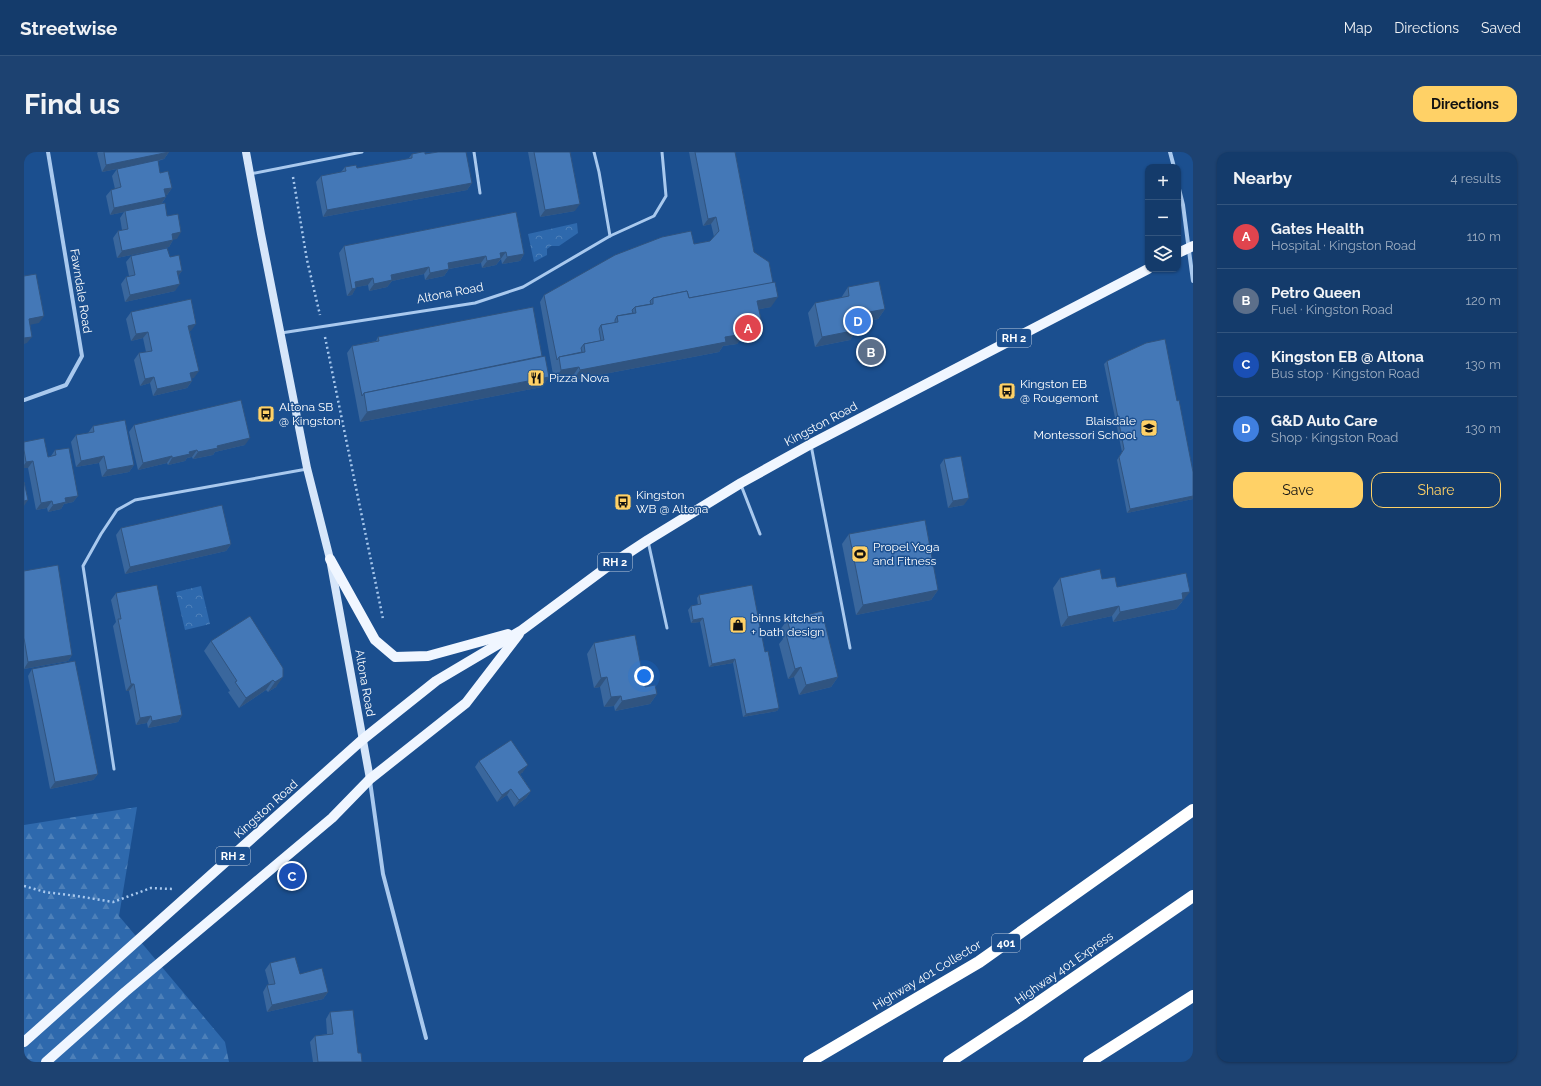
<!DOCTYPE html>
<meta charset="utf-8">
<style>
:root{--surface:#143b6b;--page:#1d4271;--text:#f1f3f6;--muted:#9dadc1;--line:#33557e;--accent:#ffd166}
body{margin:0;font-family:Raleway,sans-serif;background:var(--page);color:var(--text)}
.controls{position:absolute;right:12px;top:12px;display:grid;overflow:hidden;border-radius:8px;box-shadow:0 1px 3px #0004}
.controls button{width:36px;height:36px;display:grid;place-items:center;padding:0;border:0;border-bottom:1px solid var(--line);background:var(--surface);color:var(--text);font:20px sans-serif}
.you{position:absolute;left:620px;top:524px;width:14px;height:14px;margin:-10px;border:3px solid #fff;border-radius:50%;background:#1a73e8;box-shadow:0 0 0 6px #1a73e833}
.badge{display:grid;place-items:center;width:26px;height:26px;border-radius:50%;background:var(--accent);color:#fff;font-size:13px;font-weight:700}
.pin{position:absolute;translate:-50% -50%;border:2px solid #fff;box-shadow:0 1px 4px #0006}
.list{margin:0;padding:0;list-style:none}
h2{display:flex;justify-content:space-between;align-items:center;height:52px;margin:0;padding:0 16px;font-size:17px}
h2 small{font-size:13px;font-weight:400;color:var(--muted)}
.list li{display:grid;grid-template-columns:26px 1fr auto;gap:12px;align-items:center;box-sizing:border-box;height:64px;padding:0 16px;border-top:1px solid var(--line)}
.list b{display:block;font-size:15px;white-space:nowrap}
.list p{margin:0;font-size:13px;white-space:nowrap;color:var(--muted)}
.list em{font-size:13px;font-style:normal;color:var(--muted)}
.actions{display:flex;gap:8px;padding:12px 16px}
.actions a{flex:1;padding:9px 0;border:1px solid var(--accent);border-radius:12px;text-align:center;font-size:14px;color:var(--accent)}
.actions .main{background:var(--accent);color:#111}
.icon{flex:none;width:22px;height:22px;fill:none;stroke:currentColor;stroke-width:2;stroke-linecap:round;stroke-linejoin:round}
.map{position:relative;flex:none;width:1169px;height:910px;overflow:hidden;border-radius:12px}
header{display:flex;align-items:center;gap:24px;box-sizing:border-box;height:56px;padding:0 20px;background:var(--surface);border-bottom:1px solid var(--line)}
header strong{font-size:19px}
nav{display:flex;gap:22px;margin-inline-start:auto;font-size:14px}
.intro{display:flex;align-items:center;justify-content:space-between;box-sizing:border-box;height:96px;padding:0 24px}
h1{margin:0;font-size:28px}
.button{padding:10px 18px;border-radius:12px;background:var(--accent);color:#111;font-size:14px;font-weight:700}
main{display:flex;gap:24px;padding:0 24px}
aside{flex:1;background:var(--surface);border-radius:12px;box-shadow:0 1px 3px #0004}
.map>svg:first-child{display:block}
.forest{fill:url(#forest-firs)}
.park{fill:url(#park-crowns)}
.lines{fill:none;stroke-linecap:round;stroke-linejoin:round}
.path{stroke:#a9c9ee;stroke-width:2.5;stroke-dasharray:2 3;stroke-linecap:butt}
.lane{stroke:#a9c9ee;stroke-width:3}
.street{stroke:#a9c9ee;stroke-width:4}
.secondary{stroke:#d6e6fa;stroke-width:8}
.primary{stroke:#f0f6ff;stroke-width:10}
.highway{stroke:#fff;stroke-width:12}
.wall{fill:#3a679d}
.shaded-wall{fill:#305480}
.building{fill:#4478b7;stroke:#305480}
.labels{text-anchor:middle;stroke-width:3;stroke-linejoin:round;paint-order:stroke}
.shield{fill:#1b4f8f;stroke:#bbcadd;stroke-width:1}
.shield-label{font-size:11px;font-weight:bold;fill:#fff}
.street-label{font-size:12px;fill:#fff;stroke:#1b4f8f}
.poi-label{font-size:12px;fill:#fff;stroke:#1b4f8f;text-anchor:start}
</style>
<header>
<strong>Streetwise</strong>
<nav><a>Map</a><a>Directions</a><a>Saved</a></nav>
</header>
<div class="intro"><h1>Find us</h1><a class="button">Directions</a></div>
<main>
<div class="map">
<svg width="1169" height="910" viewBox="0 0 1169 910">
<defs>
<pattern id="forest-firs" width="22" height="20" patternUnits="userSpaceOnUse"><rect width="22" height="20" fill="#2e69ad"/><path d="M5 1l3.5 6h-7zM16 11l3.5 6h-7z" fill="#4d80b9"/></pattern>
<pattern id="park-crowns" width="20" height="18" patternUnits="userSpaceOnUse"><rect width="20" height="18" fill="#2e69ad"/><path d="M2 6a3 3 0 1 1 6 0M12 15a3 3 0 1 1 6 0" fill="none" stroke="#4d80b9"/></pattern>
</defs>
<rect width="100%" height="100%" fill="#1b4f8f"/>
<!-- forest -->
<path class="forest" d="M113 655 95 764 201 890 205 910H0V673Z"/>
<!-- park -->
<g class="park">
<path d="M553 71 554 81 535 94H527L523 97V103L510 110 504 82Z"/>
<path d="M177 434 186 472 161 478 152 440Z"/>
</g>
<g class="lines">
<!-- path -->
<g class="path">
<path d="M269 25 283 108 296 163"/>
<path d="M301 185 359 467"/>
<path d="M0 734 21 740 53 744 89 750 127 736 149 737"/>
</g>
<!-- lane -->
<g class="lane">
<path d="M450 0 456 41"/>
<path d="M570 0 575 20 586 84"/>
<path d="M226 22 338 0"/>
<path d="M257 181 451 151 499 135 586 84 630 64 642 44 638 0"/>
<path d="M787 293 826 496"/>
<path d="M717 333 736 382"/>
<path d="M624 389 643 476"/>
<path d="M90 617 59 414 77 382 93 358 111 348 283 317"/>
</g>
<!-- street -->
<g class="street">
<path d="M1146 0 1150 15"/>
<path d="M1154 33 1159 53 1169 129"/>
<path d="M0 248 42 233 58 204 24 0"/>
<path d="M346 629 359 722 402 886"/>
</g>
<!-- secondary -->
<path class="secondary" d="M222 0 237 82 283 316 306 407 346 627"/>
<!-- primary -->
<g class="primary">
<path d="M1154 101 1169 94"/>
<path d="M306 407 351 488 371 505 404 504 484 482"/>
<path d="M0 890 338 588 412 529 498 478 583 415 624 388 717 331 787 292 1124 117"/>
<path d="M22 910 101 840 308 666 346 627 442 551 495 482"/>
</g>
<!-- highway -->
<g class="highway">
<path d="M785 910 955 810 1169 658"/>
<path d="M925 910 998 862 1169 744"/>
<path d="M1065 910 1169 844"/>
</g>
</g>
<!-- wall -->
<g class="wall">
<path d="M74 0H145L140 7 134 9 136 21 148 36 143 43H141L142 45 138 51 143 64 153 87H149V88L145 95 93 106 89 86 94 79 98 78 96 66 100 60 86 63 82 44 87 38 91 37 88 24 93 17 78 20 73 1Z"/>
<path d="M504 0H546L551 59 516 65Z"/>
<path d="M665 0H711L730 100 747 155 735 157 731 182 718 185 713 192 699 194 695 200 549 228 548 225 530 228 516 150 520 143 670 92 686 89 690 85 687 72 679 74Z"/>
<path d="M388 2H401L448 31 443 38 299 65 292 30 297 24 317 20 321 15 333 16 384 7Z"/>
<path d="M492 60 500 102 496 109 478 112 477 107 472 113 458 116 457 111 425 117 420 124 401 128 400 122 368 129 363 135 345 139 344 133 332 135 328 143 323 144 315 101 320 94Z"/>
<path d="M107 104 146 105 158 119 154 124 151 139 101 150 97 132 102 125 105 124 102 110Z"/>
<path d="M824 135 861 157 854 167 832 172 833 178 826 188 791 195 784 161 791 151 817 146Z"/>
<path d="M107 160 167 179H166L170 226H168V229L163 236 129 244 126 231 116 234 110 208 115 201 122 200 119 186 107 189 102 167Z"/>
<path d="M354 185 518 204 525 225 518 235 336 270 323 201 328 194 352 189Z"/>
<path d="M1083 209 1153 249 1169 320V347L1103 361 1093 308 1098 300 1080 212Z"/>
<path d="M110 273 221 293 191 300 189 303 169 307 168 305 163 306 161 309 144 313 143 311 114 318 105 280Z"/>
<path d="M69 274 110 313 105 320 78 325 75 311 52 315 47 290 52 283 64 281Z"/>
<path d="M0 290 24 305 27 304 31 298 54 344 49 350 40 352 37 357 24 360 23 356 12 358 4 316H0Z"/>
<path d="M920 307 940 353 924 356 916 313Z"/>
<path d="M97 376 207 392 202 399 101 422 92 383Z"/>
<path d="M825 382 914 438 907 448 832 463 818 392Z"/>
<path d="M0 419 48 503 44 509 0 517Z"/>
<path d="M1036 426 1078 427 1093 435 1159 450H1158L1152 457 1089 470 1088 464 1037 475 1029 436Z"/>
<path d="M92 441 158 563 154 570 124 576 123 571 112 573 105 539H102L89 474 92 470 87 448Z"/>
<path d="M675 443 741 500 755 556 753 559 719 565 709 511 685 515 676 470 667 471 664 458 667 454 674 453 673 446Z"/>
<path d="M763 468 814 525 807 535 775 543 770 525 764 527 755 492 759 487 756 478Z"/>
<path d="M187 489 259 516 252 535 244 540 242 538 215 556 204 540 206 539 180 499Z"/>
<path d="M570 491 621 535 633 542 626 552 591 559 590 554 580 555 576 535 570 536 563 502Z"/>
<path d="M8 517 74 622 69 628 26 637 4 524Z"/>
<path d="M455 609 499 620 496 622 507 639 502 646 490 655 483 643 473 650 451 615Z"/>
<path d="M246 811 276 822 304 840 299 847 243 860 239 840 243 833H245L241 818Z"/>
<path d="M306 860 334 901 338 910H289L286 890 291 884 303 882 302 867Z"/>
</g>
<!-- shaded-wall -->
<g class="shaded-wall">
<path d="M145 0 140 7 78 20 82 13Z"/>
<path d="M448 31 443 38 299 65 303 58Z"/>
<path d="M148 36 143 43 135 44 140 37Z"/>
<path d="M142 45 137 52 101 59 100 60 86 63 90 56Z"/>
<path d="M556 52 551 59 516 65 521 58Z"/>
<path d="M692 65 687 72 679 74 684 67Z"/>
<path d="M157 80 153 87 143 89 148 82Z"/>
<path d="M149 88 145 95 93 106 98 99Z"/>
<path d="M482 100 472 113 458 116 463 109 476 101Z"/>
<path d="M500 102 496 109 478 112 483 105Z"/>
<path d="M462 104 457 111 419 118 424 111Z"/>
<path d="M405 115 400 122 368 129 363 135 345 139 350 132 367 123Z"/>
<path d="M425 117 420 124 401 128 406 121Z"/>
<path d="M153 119H158L153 125Z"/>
<path d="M349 126 344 133 328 136 331 130Z"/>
<path d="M156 132 151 139 101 150 106 143Z"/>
<path d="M332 136 328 143 323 144 328 137Z"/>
<path d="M754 145 747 155 726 159 733 149Z"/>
<path d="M861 157 854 167 823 173 830 163Z"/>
<path d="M20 164 15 171 0 174 5 167Z"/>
<path d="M172 172 167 179 160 181 164 174Z"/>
<path d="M738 172 731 182 718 185 713 192 699 194 695 200 549 228 556 218 701 185 719 176Z"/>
<path d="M833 178 826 188 791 195 798 185Z"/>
<path d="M124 180 119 186 107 189 112 182Z"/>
<path d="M8 185 3 191 0 192V186Z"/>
<path d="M555 215 548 225 530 228 537 218Z"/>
<path d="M175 219 170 226 162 228 166 221Z"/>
<path d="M130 225 126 231 116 234 121 227Z"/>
<path d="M525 225 518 235 336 270 343 260Z"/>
<path d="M168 229 163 236 129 244 133 237Z"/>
<path d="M226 286 221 293 191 300 189 303 169 307 174 300 193 294Z"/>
<path d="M173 298 168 305 163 306 161 309 144 313 148 306 165 300Z"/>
<path d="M80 304 75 311 52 315 57 309Z"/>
<path d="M148 304 143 311 114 318 119 311Z"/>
<path d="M9 309 4 316H0V313L2 310Z"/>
<path d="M110 313 105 320 78 325 83 318Z"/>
<path d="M54 344 49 350 40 352 37 357 24 360 29 353 41 346Z"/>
<path d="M1169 344V347L1103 361 1106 357Z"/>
<path d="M945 346 940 353 924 356 929 349Z"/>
<path d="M4 348 0 354V349Z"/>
<path d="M28 349 23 356 12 358 17 351Z"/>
<path d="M207 392 202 399 101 422 106 415Z"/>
<path d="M914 438 907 448 832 463 839 453Z"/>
<path d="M1166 440 1152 457 1089 470 1096 460 1158 441Z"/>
<path d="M1095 454 1088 464 1037 475 1044 465Z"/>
<path d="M679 466 676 470 667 471 669 468Z"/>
<path d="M48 503 44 509 0 517 4 510Z"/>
<path d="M711 507 709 511 685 515 688 512Z"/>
<path d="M777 515 770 525 764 527 771 517Z"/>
<path d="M259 525 252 535 244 540 251 530Z"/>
<path d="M583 525 576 535 570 536 577 526Z"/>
<path d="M814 525 807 535 775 543 782 533Z"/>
<path d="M249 528 242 538 215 556 222 546Z"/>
<path d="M107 532H110L105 539H102Z"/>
<path d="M633 542 626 552 591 559 598 549Z"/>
<path d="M597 544 590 554 580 555 587 545Z"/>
<path d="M755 556 753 559 719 565 722 562Z"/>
<path d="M158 563 154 570 124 576 128 569Z"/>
<path d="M127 564 123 571 112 573 116 566Z"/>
<path d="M504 613 499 620 490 627 494 620Z"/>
<path d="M74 622 69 628 26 637 31 630Z"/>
<path d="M487 637 483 643 473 650 478 643Z"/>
<path d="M507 639 502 646 490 655 495 648Z"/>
<path d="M304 840 299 847 243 860 248 853Z"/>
</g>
<!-- building -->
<g class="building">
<path d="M80 0H145L82 13Z"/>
<path d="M398 0H401V2L414 0H442L448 31 303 58 297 24 322 19 321 15 332 13 333 16 388 6V2Z"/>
<path d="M510 0H546L556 52 521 58Z"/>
<path d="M671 0H711L730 100 745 110 749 131 665 146 663 139 629 146 626 149 627 152 611 155 608 158 609 161 593 164 591 168V171L577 173 575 177 577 189 560 192 557 196 558 200 535 205 533 208 520 143 591 103 638 85 667 79 670 92 686 89 695 79 692 65 684 67Z"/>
<path d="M134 8 136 21 144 19 148 36 140 37 142 45 90 56 87 38 97 35 93 17Z"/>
<path d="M141 51 143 64 154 62 157 80 148 82 149 88 98 99 94 79 104 77 101 59Z"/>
<path d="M492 60 500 102 483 105 482 100 476 101 477 106 463 109 462 104 424 111 425 117 406 121 405 115 367 123 368 128 350 132 349 126 331 130 332 136 328 137 320 94Z"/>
<path d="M143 96 146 105 155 103 158 119H153L156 132 106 143 102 125 111 123 107 104Z"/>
<path d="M12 122 20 164 5 167 8 185 0 186V124Z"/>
<path d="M855 129 861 157 830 163 833 178 798 185 791 151 825 144 824 135Z"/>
<path d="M751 130 754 145 733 149 738 172 719 176 720 182 701 185 702 190 556 218 555 215 537 218 535 205 561 200 560 192 580 188 577 173 594 170 593 164 612 161 611 155 629 152V146L663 139 665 146Z"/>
<path d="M167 147 172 172 164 174 175 219 166 221 168 229 133 237 130 225 121 227 115 201 128 199 124 180 112 182 107 160Z"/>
<path d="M509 155 518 204 340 241 338 244 328 194 355 189 354 185Z"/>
<path d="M1141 187 1153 249 1155 248 1169 320V344L1106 357 1095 305 1100 297 1083 209 1122 191Z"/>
<path d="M521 204 525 225 343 260 340 241Z"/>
<path d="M217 248 226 286 193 294 194 296 174 300 173 298 165 300 166 302 148 306V304L119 311 110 273Z"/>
<path d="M101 268 110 313 83 318 80 304 57 309 52 283 70 280 69 274Z"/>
<path d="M20 286 24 305 32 303 31 298 45 296 54 344 41 346 42 350 29 353 28 349 17 351 9 309 2 310 0 298V290Z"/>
<path d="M937 304 945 346 929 349 920 307Z"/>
<path d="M0 330 4 348 0 349Z"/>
<path d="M198 353 207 392 106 415 97 376Z"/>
<path d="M901 368 914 438 839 453 825 382Z"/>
<path d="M34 413 48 503 4 510 0 486V419Z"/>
<path d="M1076 417 1078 427 1091 425 1093 435 1162 421 1166 440 1158 441 1159 447 1096 460 1095 454 1044 465 1036 426Z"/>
<path d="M133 433 158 563 128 569 127 564 116 566 110 532H107L94 467H97L92 441Z"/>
<path d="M728 433 741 500 744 499 755 556 722 562 711 507 688 512 679 466 669 468 667 454 677 452 675 443Z"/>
<path d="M798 459 814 525 782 533 777 515 771 517 762 482 767 481 763 468Z"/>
<path d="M226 464 259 516V525L251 530 249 528 222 546 211 530 213 529 187 489Z"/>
<path d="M611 483 621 535 631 533 633 542 598 549 597 544 587 545 583 525 577 526 570 491Z"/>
<path d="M51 509 74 622 31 630 8 517Z"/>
<path d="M487 588 504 613 494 620 507 639 495 648 487 637 478 643 455 609Z"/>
<path d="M271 805 276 822 298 816 304 840 248 853 243 833 251 832 246 811Z"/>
<path d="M329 858 334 901H337L338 910H294L291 884 309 882 306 860Z"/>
</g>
<!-- icons -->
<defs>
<g id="restaurant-square" transform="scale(0.9)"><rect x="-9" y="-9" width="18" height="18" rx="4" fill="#ffd166" stroke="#1b4f8f"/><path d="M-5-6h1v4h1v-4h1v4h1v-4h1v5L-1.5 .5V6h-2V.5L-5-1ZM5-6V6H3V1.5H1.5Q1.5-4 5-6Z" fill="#111"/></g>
<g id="bus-square" transform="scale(0.9)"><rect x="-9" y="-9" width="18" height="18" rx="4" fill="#ffd166" stroke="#1b4f8f"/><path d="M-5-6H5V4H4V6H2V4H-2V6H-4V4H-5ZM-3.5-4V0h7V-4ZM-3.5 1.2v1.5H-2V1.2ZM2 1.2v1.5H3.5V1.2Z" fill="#111"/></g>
<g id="school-square" transform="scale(0.9)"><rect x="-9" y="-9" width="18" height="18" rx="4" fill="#ffd166" stroke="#1b4f8f"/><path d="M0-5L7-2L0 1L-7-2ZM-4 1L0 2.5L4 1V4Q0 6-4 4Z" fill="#111"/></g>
<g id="stadium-square" transform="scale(0.9)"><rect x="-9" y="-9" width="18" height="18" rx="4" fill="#ffd166" stroke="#1b4f8f"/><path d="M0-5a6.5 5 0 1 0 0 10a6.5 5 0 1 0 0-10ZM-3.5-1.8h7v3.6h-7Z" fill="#111"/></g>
<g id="shop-square" transform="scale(0.9)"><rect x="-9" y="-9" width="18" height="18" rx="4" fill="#ffd166" stroke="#1b4f8f"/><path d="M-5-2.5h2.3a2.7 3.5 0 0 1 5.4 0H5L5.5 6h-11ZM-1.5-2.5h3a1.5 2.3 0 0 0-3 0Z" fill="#111"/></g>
</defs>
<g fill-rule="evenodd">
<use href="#restaurant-square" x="512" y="226"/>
<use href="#bus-square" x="983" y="239"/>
<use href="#bus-square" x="242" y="262"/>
<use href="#school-square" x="1125" y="276"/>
<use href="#bus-square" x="599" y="350"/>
<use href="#stadium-square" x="836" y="402"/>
<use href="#shop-square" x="714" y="473"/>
</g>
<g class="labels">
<!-- shield labels -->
<g class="shield">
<rect x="973" y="177" width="34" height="18" rx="3"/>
<rect x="574" y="401" width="34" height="18" rx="3"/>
<rect x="192" y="695" width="34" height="18" rx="3"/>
<rect x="968" y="782" width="28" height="18" rx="3"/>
</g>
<g class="shield-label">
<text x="990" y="190">RH 2</text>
<text x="591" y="414">RH 2</text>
<text x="209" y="708">RH 2</text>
<text x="982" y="795">401</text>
</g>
<!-- street labels -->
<g class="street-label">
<text transform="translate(57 139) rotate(81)" y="4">Fawndale Road</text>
<text transform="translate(426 141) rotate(-11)" y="4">Altona Road</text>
<text transform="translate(797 272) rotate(-28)" y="4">Kingston Road</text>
<text transform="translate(341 531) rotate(80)" y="4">Altona Road</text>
<text transform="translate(242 657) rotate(-42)" y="4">Kingston Road</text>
<text transform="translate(1040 816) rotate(-35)" y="4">Highway 401 Express</text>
<text transform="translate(903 823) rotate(-31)" y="4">Highway 401 Collector</text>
</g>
<!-- poi labels -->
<g class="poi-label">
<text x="525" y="230">Pizza Nova</text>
<text x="996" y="236">Kingston EB<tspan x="996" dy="14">@ Rougemont</tspan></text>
<text x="255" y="259">Altona SB<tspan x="255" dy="14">@ Kingston</tspan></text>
<text x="1112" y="273" text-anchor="end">Blaisdale<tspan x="1112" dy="14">Montessori School</tspan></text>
<text x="612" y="347">Kingston<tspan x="612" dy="14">WB @ Altona</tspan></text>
<text x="849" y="399">Propel Yoga<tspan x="849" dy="14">and Fitness</tspan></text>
<text x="727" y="470">binns kitchen<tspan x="727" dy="14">+ bath design</tspan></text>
</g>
</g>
</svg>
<div class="controls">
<button>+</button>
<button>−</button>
<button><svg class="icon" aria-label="layers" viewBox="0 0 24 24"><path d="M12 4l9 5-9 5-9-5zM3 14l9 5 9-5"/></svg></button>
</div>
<div class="you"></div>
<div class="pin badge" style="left:724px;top:176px;background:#e0444e">A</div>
<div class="pin badge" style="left:847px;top:200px;background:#5c6f8a">B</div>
<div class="pin badge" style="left:268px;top:724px;background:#1a4fb4">C</div>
<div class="pin badge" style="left:834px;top:169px;background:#3f7fe0">D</div>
</div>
<aside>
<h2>Nearby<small>4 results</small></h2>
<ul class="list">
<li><span class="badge" style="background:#e0444e">A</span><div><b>Gates Health</b><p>Hospital · Kingston Road</p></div><em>110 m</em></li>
<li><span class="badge" style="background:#5c6f8a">B</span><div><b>Petro Queen</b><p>Fuel · Kingston Road</p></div><em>120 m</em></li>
<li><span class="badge" style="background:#1a4fb4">C</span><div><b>Kingston EB @ Altona</b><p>Bus stop · Kingston Road</p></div><em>130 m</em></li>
<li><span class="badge" style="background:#3f7fe0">D</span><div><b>G&amp;D Auto Care</b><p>Shop · Kingston Road</p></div><em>130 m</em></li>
</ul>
<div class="actions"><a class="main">Save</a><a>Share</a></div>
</aside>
</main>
